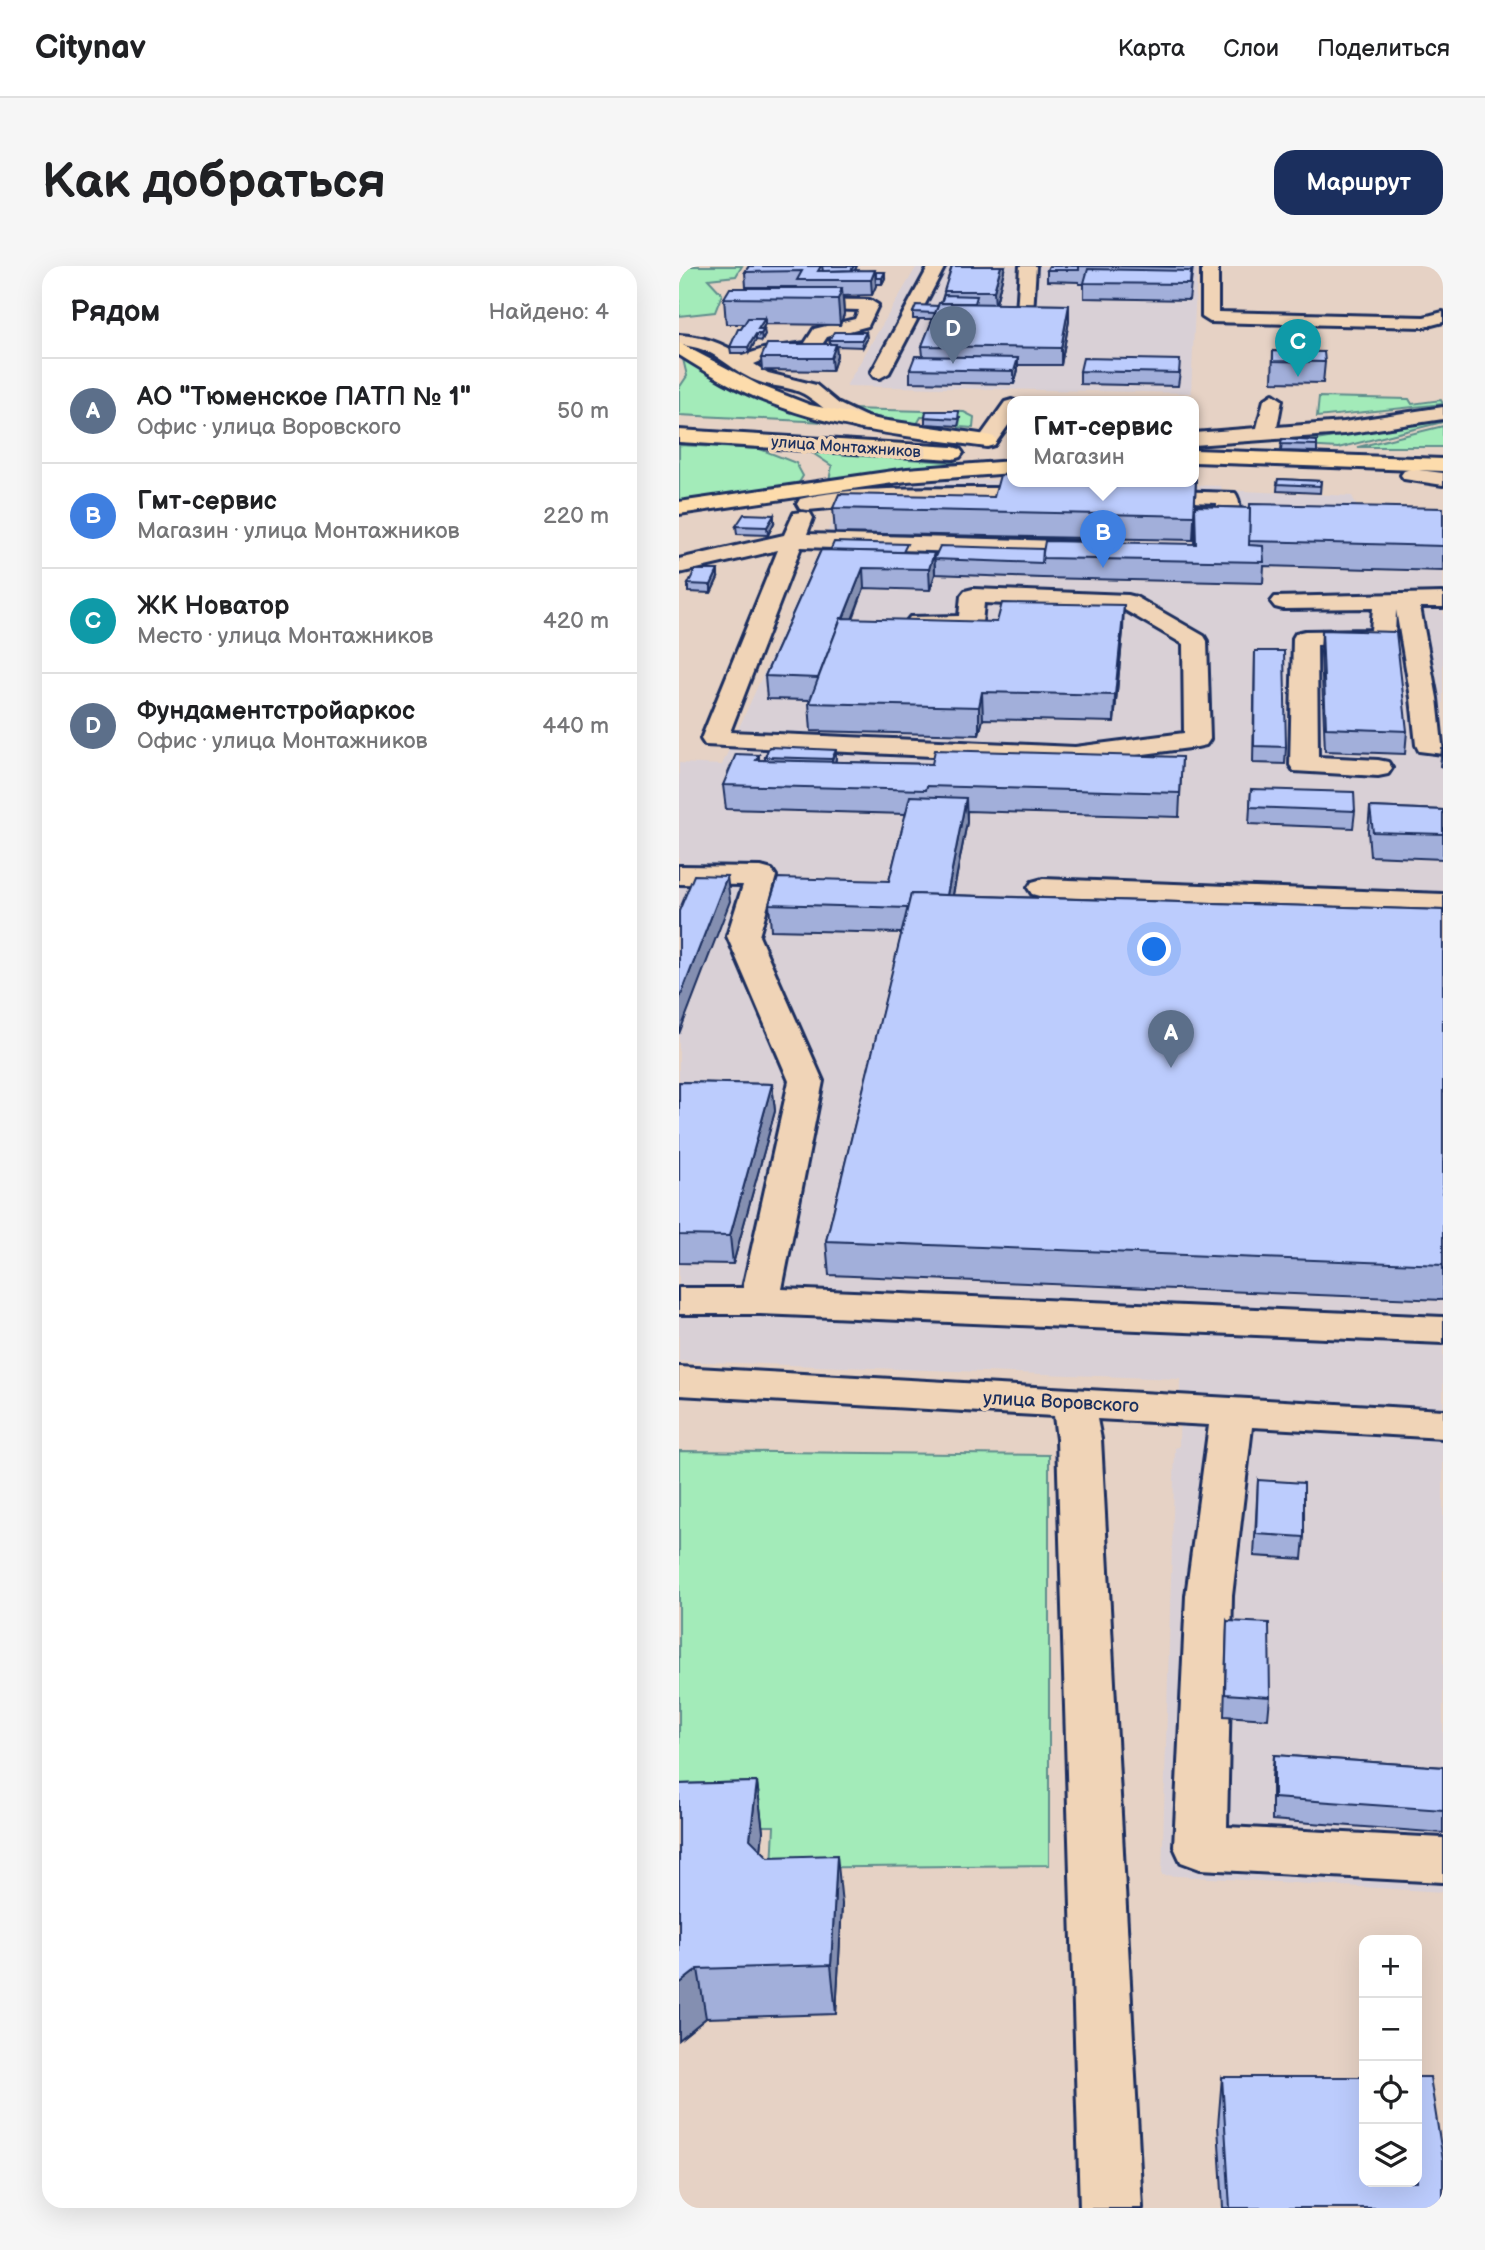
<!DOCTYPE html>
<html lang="ru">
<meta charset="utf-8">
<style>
:root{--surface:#fff;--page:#f6f6f6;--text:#202124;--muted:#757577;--line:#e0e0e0;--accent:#1b2f5e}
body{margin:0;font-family:"Balsamiq Sans",sans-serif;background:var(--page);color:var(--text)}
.controls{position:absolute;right:21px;bottom:21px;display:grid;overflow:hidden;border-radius:14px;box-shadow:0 7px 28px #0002}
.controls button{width:63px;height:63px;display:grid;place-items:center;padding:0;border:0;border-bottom:2px solid var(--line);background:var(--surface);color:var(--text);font:35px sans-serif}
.you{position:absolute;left:476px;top:684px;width:24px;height:24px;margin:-18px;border:5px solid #fff;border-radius:50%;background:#1a73e8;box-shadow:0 0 0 10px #1a73e833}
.badge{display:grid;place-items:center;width:46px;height:46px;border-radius:50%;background:var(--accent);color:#fff;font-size:23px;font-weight:700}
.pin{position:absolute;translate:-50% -58px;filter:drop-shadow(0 2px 4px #0008)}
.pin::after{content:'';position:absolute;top:37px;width:24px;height:21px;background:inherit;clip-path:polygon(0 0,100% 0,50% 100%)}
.popup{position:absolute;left:328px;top:130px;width:192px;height:91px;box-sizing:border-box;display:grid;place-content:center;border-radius:14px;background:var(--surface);filter:drop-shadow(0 2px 5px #0005);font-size:23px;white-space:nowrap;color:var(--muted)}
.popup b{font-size:26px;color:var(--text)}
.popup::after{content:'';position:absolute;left:50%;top:100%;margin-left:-14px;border:14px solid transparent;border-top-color:var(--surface)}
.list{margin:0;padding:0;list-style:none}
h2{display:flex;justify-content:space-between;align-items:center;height:91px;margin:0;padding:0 28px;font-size:30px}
h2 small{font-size:23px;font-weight:400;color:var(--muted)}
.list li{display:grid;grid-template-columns:46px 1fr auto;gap:21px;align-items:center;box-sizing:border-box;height:105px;padding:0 28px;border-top:2px solid var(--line)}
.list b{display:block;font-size:26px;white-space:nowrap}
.list p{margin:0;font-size:23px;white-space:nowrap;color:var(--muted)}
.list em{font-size:23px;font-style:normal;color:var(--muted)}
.icon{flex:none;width:38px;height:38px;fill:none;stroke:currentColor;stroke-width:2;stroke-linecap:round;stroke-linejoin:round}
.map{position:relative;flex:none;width:764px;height:1942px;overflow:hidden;border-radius:21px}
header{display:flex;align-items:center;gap:42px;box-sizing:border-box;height:98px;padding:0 35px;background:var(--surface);border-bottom:2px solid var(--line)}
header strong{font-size:33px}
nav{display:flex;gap:38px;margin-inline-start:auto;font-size:24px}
.intro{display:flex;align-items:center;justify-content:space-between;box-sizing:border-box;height:168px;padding:0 42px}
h1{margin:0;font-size:49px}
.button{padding:18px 32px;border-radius:21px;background:var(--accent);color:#fff;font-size:24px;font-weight:700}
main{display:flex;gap:42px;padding:0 42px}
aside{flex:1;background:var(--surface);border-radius:21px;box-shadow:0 7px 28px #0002}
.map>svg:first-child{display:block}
.built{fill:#d9d0d6}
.green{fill:#a3ebb9;stroke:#5f8d8c;stroke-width:2}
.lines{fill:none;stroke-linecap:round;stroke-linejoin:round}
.minor-casing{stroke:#1b2f5e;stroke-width:6}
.major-casing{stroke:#1b2f5e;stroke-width:6}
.minor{fill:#f0d4b7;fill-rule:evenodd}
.major{fill:#fddcac;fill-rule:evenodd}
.wall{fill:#a2afda;stroke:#1b2f5e;stroke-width:2}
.shaded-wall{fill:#848fb1;stroke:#1b2f5e;stroke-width:2}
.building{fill:#bcccfd;stroke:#1b2f5e;stroke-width:2}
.labels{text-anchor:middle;stroke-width:7;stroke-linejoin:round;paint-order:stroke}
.far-street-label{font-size:16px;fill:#1b2f5e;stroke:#f0d4b7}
.street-label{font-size:19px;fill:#1b2f5e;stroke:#f0d4b7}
</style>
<header>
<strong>Citynav</strong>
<nav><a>Карта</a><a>Слои</a><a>Поделиться</a></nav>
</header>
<div class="intro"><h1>Как добраться</h1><a class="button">Маршрут</a></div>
<main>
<aside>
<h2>Рядом<small>Найдено: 4</small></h2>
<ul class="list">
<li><span class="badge" style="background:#5c6f8a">A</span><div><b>АО &quot;Тюменское ПАТП № 1&quot;</b><p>Офис · улица Воровского</p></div><em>50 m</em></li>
<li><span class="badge" style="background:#3f7fe0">B</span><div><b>Гмт-сервис</b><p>Магазин · улица Монтажников</p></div><em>220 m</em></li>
<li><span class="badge" style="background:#0f9aa8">C</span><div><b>ЖК Новатор</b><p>Место · улица Монтажников</p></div><em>420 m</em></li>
<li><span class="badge" style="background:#5c6f8a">D</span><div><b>Фундаментстройаркос</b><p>Офис · улица Монтажников</p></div><em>440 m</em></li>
</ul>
</aside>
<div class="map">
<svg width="764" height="1942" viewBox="0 0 764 1942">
<rect width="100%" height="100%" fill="#e6d2c5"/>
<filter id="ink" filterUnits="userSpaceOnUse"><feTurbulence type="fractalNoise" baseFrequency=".0143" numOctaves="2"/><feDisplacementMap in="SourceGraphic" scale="14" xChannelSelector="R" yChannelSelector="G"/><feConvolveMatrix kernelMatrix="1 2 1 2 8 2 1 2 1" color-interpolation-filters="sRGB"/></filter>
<g filter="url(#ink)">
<!-- built -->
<g class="built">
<path d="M238 0H518L512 127 167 120Z"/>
<path d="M333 214 542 220 543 224 673 230 678 241 764 242V1626L483 1609 496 1182 500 1181 501 1113 0 1095V497L43 499 166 227 186 221 243 215Z"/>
</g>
<!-- green -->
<g class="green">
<path d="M0 0H63L57 10 29 13 43 28 36 46 0 50Z"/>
<path d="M4 93C50 120 96 140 147 156L0 149V122L8 110Z"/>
<path d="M640 131 730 133 733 138 762 134 764 138 638 151Z"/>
<path d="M169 143 285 146 295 151 294 162 280 161 281 152 242 151 238 158 190 151Z"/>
<path d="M764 153V156L659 182 607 179Z"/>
<path d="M764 160V181H679Z"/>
<path d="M0 179 81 183 117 197 124 210 118 220 0 238Z"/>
<path d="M132 186 283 197 150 214 153 200Z"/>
<path d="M0 1185 370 1189V1599L93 1602 95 1560H0Z"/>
</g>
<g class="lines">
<!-- minor casing -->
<g class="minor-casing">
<g id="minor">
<path d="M250 0H266L210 107 201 112 195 111 192 107Z"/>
<path d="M341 0H357L354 47 346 52 338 47Z"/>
<path d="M523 0H539V46L745 51 764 46V56L745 61 531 56 523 51Z"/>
<path d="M111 33 191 34 199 39 189 60 148 71 138 86 87 93 75 98 89 107 137 119 160 138 196 155 199 159 196 163C171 169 144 139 125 128 111 120 92 121 78 115 47 103 38 81 0 79V69C23 70 44 77 63 90L84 83 126 77 135 63 176 53 180 44 105 42 103 38Z"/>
<path d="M594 128 603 134 598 161 665 156 764 141V153L665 168 515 179V167L578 162 585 134Z"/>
<path d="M333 134 339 136H333V154L315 179H301L298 175 301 171 326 136Z"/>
<path d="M732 203 764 207V219L725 213 722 209 725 205Z"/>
<path d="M277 222H367L374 224 378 228 374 232 367 234 218 236 129 244 121 243 118 238 121 233C171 221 227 223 277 222Z"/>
<path d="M462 224 556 227C562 234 562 254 557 262H541L538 257V237L455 234 451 230 455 226Z"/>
<path d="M123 246 131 247 134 252 128 268 415 276 423 278 426 283 423 288 415 290 122 281 51 466 396 481 505 467 504 378 444 343 305 337 303 357 300 362C280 367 250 366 231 361L227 356 231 351 280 350 282 330 286 325 294 323 449 329 457 331 525 370 528 375 531 473 527 479 518 481 396 497 26 479 22 473 99 284 0 307V293L105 269 115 247Z"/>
<path d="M764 327V341H741L758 432 764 488 740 485 737 479 732 432 717 344 716 371 713 376 638 379 639 491 699 494 709 496 713 502 709 508 699 510 615 505 611 499 614 372 617 367 626 365 692 364 694 342 604 343 596 341 592 336 596 331Z"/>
<path d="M0 600 82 601 93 604 97 610 80 670 144 815 103 1023 764 1051V1077L81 1048H0V1022H64L110 815 48 670 64 619 0 618Z"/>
<path d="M364 613 764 628V646L364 631 353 628 349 622 353 616Z"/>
<path d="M0 1101 764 1144V1172L573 1161 553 1330 548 1561 764 1572V1616L521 1603 502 1596 495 1581 507 1330 530 1159 418 1153 422 1173 463 1942H401L378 1173 375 1150 0 1129Z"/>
</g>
</g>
<!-- major casing -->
<g class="major-casing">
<g id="major">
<path d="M0 77 80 119 131 139 202 154 308 169 315 171 318 175 315 179 308 181C235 171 160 164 91 137 59 125 29 107 0 89Z"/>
<path d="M0 164 274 181 281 183 284 187 281 191 274 193 0 176Z"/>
<path d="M515 184 764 193V205L515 196Z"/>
<path d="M333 195V207L228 215 0 248V236L228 203Z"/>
</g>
</g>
<!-- minor -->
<use href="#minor" class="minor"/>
<!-- major -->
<use href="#major" class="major"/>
</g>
<!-- wall -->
<g class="wall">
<path d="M70 0H178L176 4 197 6 206 12 203 18H197L193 29 164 30 165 48 161 59 86 58 83 63 86 69 83 75 77 74 70 87H52L51 81 65 58H47L45 32 119 22 118 21H67L66 6Z"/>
<path d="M273 0H326L317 38 390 39V55L382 99H339V104L335 118 231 116V103L244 90 243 80 254 53H234V46L259 40 262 37Z"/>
<path d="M370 0H514L510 34 405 32V18H400V16L368 15V4Z"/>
<path d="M187 66 188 73 184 81 157 80 158 90 153 105 83 104 82 92 151 78 150 74Z"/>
<path d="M594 85 646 96 644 117 593 116Z"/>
<path d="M401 105 501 106 499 120 401 118Z"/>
<path d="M246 151 281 152 279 160 246 158Z"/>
<path d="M603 173 638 175V186L602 185Z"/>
<path d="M517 213 514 274 156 267 154 242 315 231Z"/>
<path d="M599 213 642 215 641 227 598 225Z"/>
<path d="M516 240 571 242H764V305L585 300 584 317 363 312 256 308 255 293 364 283 515 278Z"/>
<path d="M95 257 89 269 58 268 57 260Z"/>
<path d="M142 284 255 287 256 308 251 324 185 322 174 353 444 365 435 456 304 453 300 469 132 465 130 437 131 434 88 433 86 410Z"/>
<path d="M39 312 32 327 9 326V318Z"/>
<path d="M643 364 728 465 726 488 646 485 642 386Z"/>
<path d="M576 385 607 481 606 498 574 497Z"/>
<path d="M763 483H764V501L761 500Z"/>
<path d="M157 484V493L156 496 253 498 503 491 500 551 288 545V556L274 629 764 644V1034L150 1009 147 975 223 667 92 664 90 638 210 615 227 548 47 543 44 519 80 489V494H86V491Z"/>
<path d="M572 523 676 545 674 562 570 558Z"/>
<path d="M691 541 764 544V593L691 590 689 565Z"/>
<path d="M0 816 93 818 96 845 54 998 0 997Z"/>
<path d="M579 1214 625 1271 623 1293 575 1290Z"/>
<path d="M548 1355 591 1431 589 1453 545 1450Z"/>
<path d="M595 1489 764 1501V1567L593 1554V1511Z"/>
<path d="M78 1516 84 1566 82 1584 89 1591 163 1638 157 1748 27 1752 0 1774V1518Z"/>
<path d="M543 1811 764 1942H544L539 1860Z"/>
</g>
<!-- shaded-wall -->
<g class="shaded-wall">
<path d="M322 0H326L316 41 315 25Z"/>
<path d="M196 4 197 20 193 29 192 14Z"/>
<path d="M206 6V12L203 18V12Z"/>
<path d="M163 22 165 48 161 59 159 33Z"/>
<path d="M390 39V55L382 99V82Z"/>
<path d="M86 52V58L80 69 79 63Z"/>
<path d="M85 63 86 69 83 75 82 68Z"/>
<path d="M187 66 188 73 184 81 183 74Z"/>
<path d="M77 68V74L70 87 69 81Z"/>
<path d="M157 78 158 90 153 105 152 92Z"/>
<path d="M339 92V104L335 118V105Z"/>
<path d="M95 249V257L89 269 88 261Z"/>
<path d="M255 287 256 308 251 324 250 303Z"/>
<path d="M184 302 185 322 142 434 141 412Z"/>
<path d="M39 304V312L32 327V319Z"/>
<path d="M445 339 444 365 435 456 436 429Z"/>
<path d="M303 426 304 453 300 469V441Z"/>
<path d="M157 484V493L154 502 153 493Z"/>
<path d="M287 532 288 556 268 659 267 634Z"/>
<path d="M48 610 51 635 0 768V734Z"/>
<path d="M93 818 96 845 54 998 51 970Z"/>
<path d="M78 1516 84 1566 78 1623 71 1573Z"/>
<path d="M158 1589 163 1638 157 1748 152 1699Z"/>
<path d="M19 1703 27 1752 0 1774V1718Z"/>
</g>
<!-- building -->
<g class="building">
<path d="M70 0H142L139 5 196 4 192 14H118L123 5 66 6Z"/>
<path d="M143 0H175L172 4 144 5Z"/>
<path d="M273 0H322L315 25H265Z"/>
<path d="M370 0H400V4H368Z"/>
<path d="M428 0H513L512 1Z"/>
<path d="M409 3 512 5 511 18 405 17Z"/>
<path d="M197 6H206L203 12H197Z"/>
<path d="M51 22H163L159 33 45 32Z"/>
<path d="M265 29 298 30 296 37H262Z"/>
<path d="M260 37 390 39 382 82 243 80Z"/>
<path d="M237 39 259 40 256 47 234 46Z"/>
<path d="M69 52H86L79 63H85L82 68H77L69 81H51L59 63H62Z"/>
<path d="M155 66H187L183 74H150Z"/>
<path d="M88 78H157L152 92H82Z"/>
<path d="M594 85 645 86 646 96 594 95Z"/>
<path d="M236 90 339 92 335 105 231 103Z"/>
<path d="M404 92 501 94 500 107 401 105Z"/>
<path d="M247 145H280L279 153 246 151Z"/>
<path d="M603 173 638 175V179L602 178Z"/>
<path d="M321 209 333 210V216H515V213H517L515 250 154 242 160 228 315 231Z"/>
<path d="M599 213 642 215 641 220 598 218Z"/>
<path d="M571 238 764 242V280L570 275Z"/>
<path d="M516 240 571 242 570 279 584 280 585 296 363 292 366 275 517 278Z"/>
<path d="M65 248 95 249 88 261 57 260Z"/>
<path d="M155 276 228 278 224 286 151 285Z"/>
<path d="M261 280 364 283 363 297 255 293Z"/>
<path d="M142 284 255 287 250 303 184 302 164 352H162L139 412 86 410Z"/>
<path d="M16 304H39L32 319 9 318Z"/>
<path d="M323 337 445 339 436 429 303 426 300 441 130 437 162 352 318 356Z"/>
<path d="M643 364 717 366 728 465 647 462Z"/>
<path d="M576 385H605L607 481 575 480Z"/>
<path d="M90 481 157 484 153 493 86 491Z"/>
<path d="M256 484 503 491 501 527 248 520 247 524 44 519 57 488 80 489 77 494 253 498Z"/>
<path d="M572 523 675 526 676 545 571 541Z"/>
<path d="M231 530 287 532 268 629 232 628 229 642 90 638 99 612 210 615Z"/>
<path d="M691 541 764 544V568L694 566Z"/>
<path d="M15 609 48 610 0 734V645Z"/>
<path d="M232 628 764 644V999L147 975Z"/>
<path d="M0 816 93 818 51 970 0 969Z"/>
<path d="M579 1214 625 1217V1271L577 1268Z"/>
<path d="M548 1355 590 1357 591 1431 546 1428Z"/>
<path d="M595 1489 764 1501V1544L595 1532Z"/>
<path d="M78 1516 71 1573 89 1591 158 1589 152 1699 19 1703 0 1718V1518Z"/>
<path d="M543 1811H685V1916H738V1811H751L764 1894V1942H551Z"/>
</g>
</g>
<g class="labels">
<!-- far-street labels -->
<g class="far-street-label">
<text transform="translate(167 180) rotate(4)" y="6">улица Монтажников</text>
</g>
<!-- street labels -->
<g class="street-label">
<text transform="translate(382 1135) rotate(3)" y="7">улица Воровского</text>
</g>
</g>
</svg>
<div class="controls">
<button>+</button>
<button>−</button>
<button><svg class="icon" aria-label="locate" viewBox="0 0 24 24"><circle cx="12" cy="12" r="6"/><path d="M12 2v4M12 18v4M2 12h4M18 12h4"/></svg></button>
<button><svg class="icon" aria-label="layers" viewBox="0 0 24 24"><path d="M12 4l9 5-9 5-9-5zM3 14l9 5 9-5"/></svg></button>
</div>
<div class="you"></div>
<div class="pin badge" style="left:492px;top:802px;background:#5c6f8a">A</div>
<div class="pin badge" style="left:424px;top:302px;background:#3f7fe0">B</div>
<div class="popup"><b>Гмт-сервис</b>Магазин</div>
<div class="pin badge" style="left:619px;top:111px;background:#0f9aa8">C</div>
<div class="pin badge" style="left:274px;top:98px;background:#5c6f8a">D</div>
</div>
</main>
